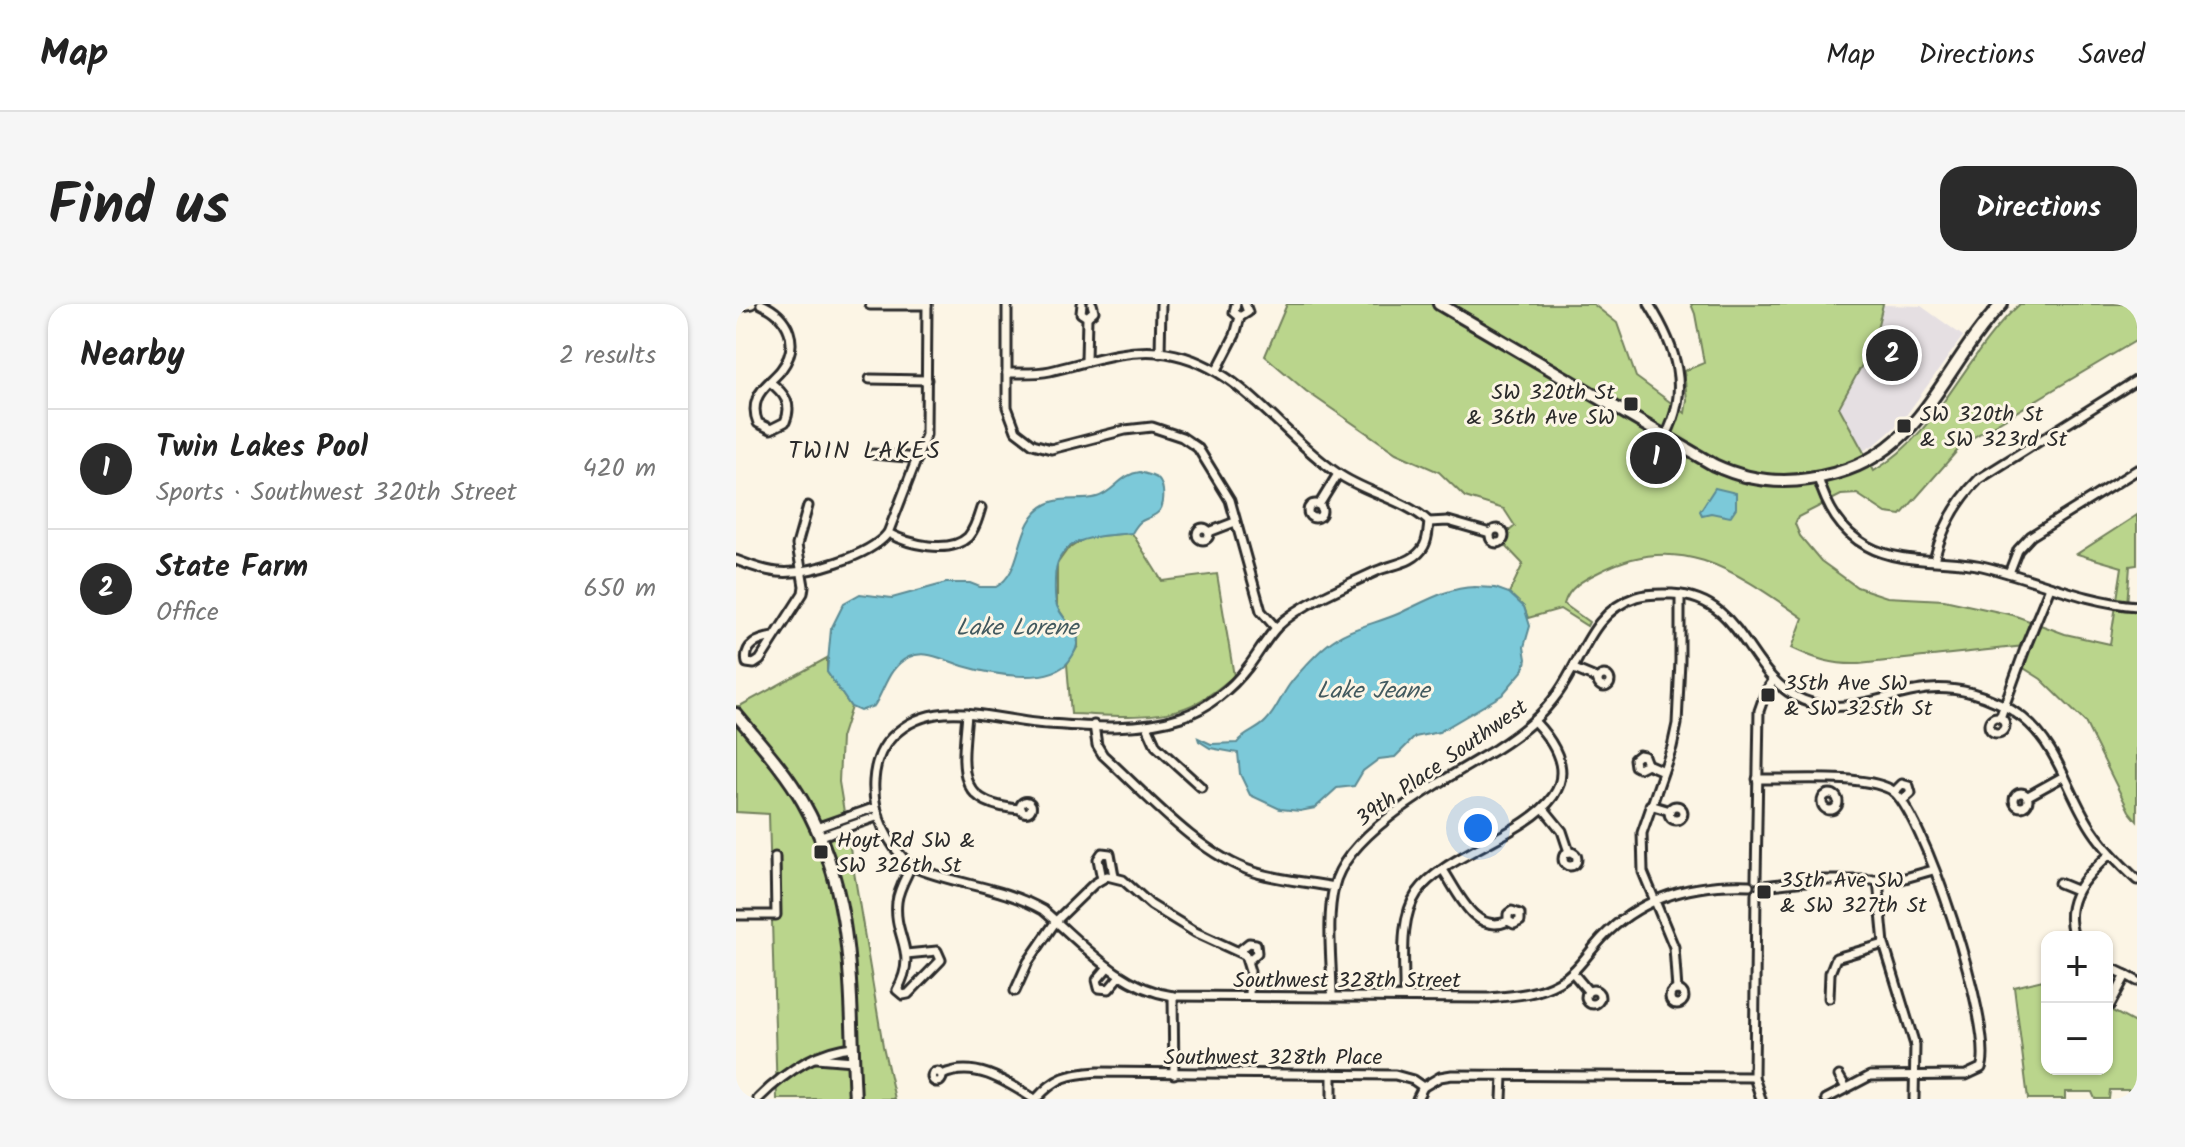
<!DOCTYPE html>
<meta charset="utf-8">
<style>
:root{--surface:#fff;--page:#f6f6f6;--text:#222;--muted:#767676;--line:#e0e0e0;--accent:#2b2b2b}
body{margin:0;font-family:Kalam,sans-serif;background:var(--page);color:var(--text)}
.controls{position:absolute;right:24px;bottom:24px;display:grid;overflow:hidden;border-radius:16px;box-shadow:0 2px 6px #0004}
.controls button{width:72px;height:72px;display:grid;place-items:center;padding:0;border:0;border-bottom:2px solid var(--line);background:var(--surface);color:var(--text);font:40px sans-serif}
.you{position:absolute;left:742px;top:524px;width:28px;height:28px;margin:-20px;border:6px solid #fff;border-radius:50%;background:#1a73e8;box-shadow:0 0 0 12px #1a73e833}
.badge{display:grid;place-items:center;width:52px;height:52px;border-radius:50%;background:var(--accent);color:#fff;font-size:26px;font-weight:700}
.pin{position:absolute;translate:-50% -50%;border:4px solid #fff;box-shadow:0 2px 8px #0006}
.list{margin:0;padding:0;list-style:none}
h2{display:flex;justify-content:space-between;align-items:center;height:104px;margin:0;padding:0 32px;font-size:34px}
h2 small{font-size:26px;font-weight:400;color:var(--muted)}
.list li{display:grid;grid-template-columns:52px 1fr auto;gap:24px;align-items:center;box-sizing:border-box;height:120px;padding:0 32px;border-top:2px solid var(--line)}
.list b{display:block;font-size:30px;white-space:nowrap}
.list p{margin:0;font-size:26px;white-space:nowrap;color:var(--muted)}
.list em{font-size:26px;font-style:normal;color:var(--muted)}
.map{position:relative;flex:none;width:1401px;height:795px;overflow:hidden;border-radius:24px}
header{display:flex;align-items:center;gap:48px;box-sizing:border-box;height:112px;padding:0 40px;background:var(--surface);border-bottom:2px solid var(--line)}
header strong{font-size:38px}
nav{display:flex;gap:44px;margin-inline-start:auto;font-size:28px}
.intro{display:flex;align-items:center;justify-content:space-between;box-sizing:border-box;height:192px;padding:0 48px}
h1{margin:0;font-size:56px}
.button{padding:20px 36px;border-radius:24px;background:var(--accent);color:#fff;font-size:28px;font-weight:700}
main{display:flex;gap:48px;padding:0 48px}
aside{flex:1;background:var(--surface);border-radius:24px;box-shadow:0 2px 6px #0004}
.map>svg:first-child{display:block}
.built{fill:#e5dfe2}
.green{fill:#bad58c;stroke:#72805c;stroke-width:2}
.water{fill:#7bc9d9;stroke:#5b8a93;stroke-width:2}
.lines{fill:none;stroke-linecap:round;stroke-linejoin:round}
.street-casing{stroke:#2b2b2b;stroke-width:13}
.secondary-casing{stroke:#2b2b2b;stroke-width:16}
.street{stroke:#fcf5e5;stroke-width:7}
.secondary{stroke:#fcf5e5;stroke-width:10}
.poi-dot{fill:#2b2b2b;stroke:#fcf5e5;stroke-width:3}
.labels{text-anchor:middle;stroke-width:6;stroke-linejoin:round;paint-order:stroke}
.poi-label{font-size:22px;fill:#2b2b2b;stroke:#fcf5e5;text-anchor:start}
.street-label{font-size:22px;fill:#2b2b2b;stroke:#fcf5e5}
.neighbourhood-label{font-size:24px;letter-spacing:2px;fill:#2b2b2b;stroke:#fcf5e5}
.water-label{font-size:24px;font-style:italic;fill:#435a5f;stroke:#fcf5e5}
</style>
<header>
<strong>Map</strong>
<nav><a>Map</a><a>Directions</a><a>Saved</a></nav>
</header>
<div class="intro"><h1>Find us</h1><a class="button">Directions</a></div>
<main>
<aside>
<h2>Nearby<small>2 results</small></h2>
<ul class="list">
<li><span class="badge">1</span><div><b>Twin Lakes Pool</b><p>Sports · Southwest 320th Street</p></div><em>420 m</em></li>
<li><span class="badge">2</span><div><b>State Farm</b><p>Office</p></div><em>650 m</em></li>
</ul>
</aside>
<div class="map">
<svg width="1401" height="795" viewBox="0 0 1401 795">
<rect width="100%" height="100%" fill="#fcf5e5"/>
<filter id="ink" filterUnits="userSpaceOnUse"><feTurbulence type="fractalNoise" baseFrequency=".0125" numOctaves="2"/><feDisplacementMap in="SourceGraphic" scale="16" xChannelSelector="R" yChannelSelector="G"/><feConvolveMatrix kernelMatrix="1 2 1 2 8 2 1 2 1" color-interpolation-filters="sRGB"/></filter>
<g filter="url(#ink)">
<!-- built -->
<path class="built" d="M1147 1 1185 2 1227 32 1166 117 1141 139 1125 148 1103 103 1137 41Z"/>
<!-- green -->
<g class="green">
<path d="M551 0H857L881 19 900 73 949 109 951 96 948 67 968 59 959 10 955 0H1147L1137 41 1103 103 1138 167C1205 127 1228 50 1284 0H1401V36L1228 139 1165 211 1150 209 1121 190 1105 191 1062 213 1059 220 1064 232 1085 257 1121 283 1151 293 1208 296 1277 311 1329 330 1374 340 1386 263 1341 250 1401 211V261L1394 262 1391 301 1401 302V517L1393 507 1349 418 1305 375 1283 361 1289 342 1123 360C1097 361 1079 355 1056 344L1067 314C1002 269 944 225 863 268 847 276 833 283 828 300L853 318 851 322 824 305 792 314 788 303 773 289 787 260 768 240 772 228 779 222 768 205 729 193 703 168 660 149 570 87 529 52Z"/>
<path d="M396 229 426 277 481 270 498 372C488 380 478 389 467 395 429 419 377 411 335 410L331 360 342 342V334L321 303V260L331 246 351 233Z"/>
<path d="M91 354V368L115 403 105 434 103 478 147 742 159 795H41L33 510 0 508V402H4Z"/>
<path d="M1311 675V765H1371V704L1401 720V786H1374L1373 795H1359L1356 788H1329V795H1292L1278 683Z"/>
</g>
<!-- water -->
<g class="water">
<path d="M404 168C409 170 417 171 422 175 429 182 430 204 420 210 408 218 406 212 396 229 363 233 319 230 319 276 319 284 318 294 321 302 326 314 337 322 342 334 342 343 339 349 333 357 314 382 254 370 227 362 211 357 190 345 173 353 152 363 149 385 138 402L124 407 115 403 91 368 95 325 108 299 124 290 156 294 210 279H234L244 283H260C290 266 277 218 311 200 327 192 344 198 361 193 378 188 385 170 404 168Z"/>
<path d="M979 184 1000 189V204L994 213 975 209 966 211 964 207Z"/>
<path d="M739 283 759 284 773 289 788 303 794 322 788 343 790 355 788 365 766 391 703 428 679 433 659 453 643 455 627 467 618 482 601 484 579 504 564 507 544 505 514 491 504 470 502 449 474 444 463 437 462 434 475 440 501 439C509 428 521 427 530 417 539 408 543 397 550 386 556 375 581 349 591 341 613 323 640 320 664 309 690 297 710 284 739 283Z"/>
</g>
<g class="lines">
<!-- street casing -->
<g class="street-casing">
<g id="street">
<path d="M25 0C53 12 65 40 45 66 38 75 25 83 21 95 18 103 19 112 22 119L35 125 49 118C57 100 48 89 34 78"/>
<path d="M271 0V103L280 127 297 140 315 145 389 126 416 123 446 133 462 144 494 196 525 307 540 324"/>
<path d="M346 0 345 9 351 13 350 56"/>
<path d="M500 0 498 8 504 13"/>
<path d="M913 0C940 43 955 86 929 133"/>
<path d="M134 1H191"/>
<path d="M0 3 16 0"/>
<path d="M351 13 358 7 356 0"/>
<path d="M424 49 425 0"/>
<path d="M481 66 499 31 504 13 512 8 509 0"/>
<path d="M271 69C285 69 300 70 314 67 350 59 383 45 422 48 500 55 541 128 601 169 629 189 668 195 693 218L712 217 754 229"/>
<path d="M134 75 191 76"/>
<path d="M137 150 182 154"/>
<path d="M1082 174C1091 203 1104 227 1131 242 1165 261 1209 254 1246 262 1298 274 1347 298 1401 302"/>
<circle cx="579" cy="207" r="7"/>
<path d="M583 201 602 170"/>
<circle cx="467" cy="230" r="6"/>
<circle cx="761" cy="232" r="7"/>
<path d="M473 228 499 218"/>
<path d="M152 229C172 240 213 251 232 233 239 225 242 214 245 204"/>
<path d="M0 256C14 261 27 267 42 268 71 271 134 252 152 229L190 131 191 0"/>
<path d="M1198 256C1206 224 1220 198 1243 175L1401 76"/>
<path d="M1273 269 1282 246 1295 232 1401 166"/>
<path d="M38 333C23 335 7 341 11 359L18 360 24 356 67 289 68 282 61 241 72 202"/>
<path d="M838 365 862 375"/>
<circle cx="868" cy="377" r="6"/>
<path d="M231 409C227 461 216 501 285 505"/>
<circle cx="1261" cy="421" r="8"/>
<path d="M1264 414 1290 342 1314 283"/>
<path d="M358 421 361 441 367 451C410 490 462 550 518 568 543 576 572 578 598 583"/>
<path d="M411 422 420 442 465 483"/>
<path d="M911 460 903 464 899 462 898 455 903 451 908 452 911 460 927 467"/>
<path d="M1021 475C1056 476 1124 470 1154 485 1186 501 1260 729 1245 764L1230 771 1134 772 1090 795"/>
<path d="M1158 488 1166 480 1173 482 1175 489 1167 496"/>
<circle cx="1285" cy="496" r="7"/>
<circle cx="1094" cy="498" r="8"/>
<path d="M1292 492 1328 472"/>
<circle cx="290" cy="503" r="5.5"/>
<path d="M914 501 934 507"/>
<circle cx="940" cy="509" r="7"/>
<path d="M808 505 826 527 833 548"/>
<path d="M80 524 140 503"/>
<path d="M85 532 143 512"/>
<circle cx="834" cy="555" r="7"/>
<path d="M175 562C221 582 263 581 307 606 347 640 383 684 437 692L751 694C777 692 800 691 823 678 841 668 852 649 866 634 905 593 958 579 1013 581"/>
<path d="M707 566C722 588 739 632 772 617L778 620 784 617V610L776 607 772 610V617"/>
<path d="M366 575 362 555 366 549 374 550 378 572"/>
<path d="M1020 575 1023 407 1030 387 1037 377"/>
<path d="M1142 576 1148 640 1179 741 1178 795"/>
<path d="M1323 579 1340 586"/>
<path d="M1027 582 1078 576H1162L1197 566"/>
<path d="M1020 589 1018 773 1025 795"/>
<path d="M0 611H40L39 553"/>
<path d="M1338 633C1325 596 1349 573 1374 550"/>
<path d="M503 647 513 639 520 640 521 649 512 657"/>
<path d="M170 650 201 647 205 656 172 690 167 691 161 686C183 647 157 634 161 598 162 586 170 573 175 562 152 541 136 510 138 477 139 460 144 445 156 433 199 389 260 418 312 420 355 423 404 427 445 413 471 405 496 384 512 363 522 350 530 335 541 323 554 310 570 301 586 293 604 284 623 275 641 267 657 260 679 259 688 242 692 235 692 226 693 218"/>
<path d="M1371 662 1390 671 1374 701"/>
<path d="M372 663 361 676 363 684 373 685 384 672"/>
<path d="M837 669 852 687"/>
<path d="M1390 671 1401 677"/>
<circle cx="941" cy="693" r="7"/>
<path d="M941 686 938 643 907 568 906 529 936 443 941 420 944 357V291"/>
<circle cx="857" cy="693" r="7"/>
<path d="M279 687 292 658 320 617 358 580 371 572 387 576 415 601 459 628 509 651 514 667 513 691"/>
<path d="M437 692 438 770"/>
<path d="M596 692C596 657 590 617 598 583 610 527 712 474 760 445 785 429 805 413 822 389 847 354 855 308 900 293 912 289 924 290 936 290 1011 294 1008 371 1067 396 1106 412 1141 394 1179 387 1216 379 1257 391 1287 414 1323 443 1332 490 1357 527 1369 545 1385 561 1401 576"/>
<path d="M668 692C669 661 662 617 681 589 720 532 889 514 799 418"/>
<path d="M1093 694 1094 669 1100 654 1148 640"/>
<path d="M80 754 117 757"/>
<circle cx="201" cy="773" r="5"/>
<path d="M596 770V795"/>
<path d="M206 771C239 756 271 778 298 795"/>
<path d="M1103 772 1110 784"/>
<path d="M22 795C47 770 80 746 117 743"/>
<path d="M300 795C320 773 332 770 362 768L659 771 677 776 687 783 704 773 716 771 1018 773"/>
<path d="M681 795 687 783"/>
<path d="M766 795 767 772"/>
</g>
</g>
<!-- secondary casing -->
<g class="secondary-casing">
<g id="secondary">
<path d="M703 0 978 161C1008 175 1040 180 1073 175 1186 159 1199 71 1266 0"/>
<path d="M0 410C23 438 49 466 67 498 121 593 113 689 119 795"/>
</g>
</g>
<!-- street -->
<use href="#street" class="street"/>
<!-- secondary -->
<use href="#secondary" class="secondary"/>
</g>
</g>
<!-- markers -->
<g class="poi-dot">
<rect x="887" y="92" width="16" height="16" rx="4"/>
<rect x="1160" y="114" width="16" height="16" rx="4"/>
<rect x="1024" y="383" width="16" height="16" rx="4"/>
<rect x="77" y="540" width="16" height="16" rx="4"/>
<rect x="1020" y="580" width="16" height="16" rx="4"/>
</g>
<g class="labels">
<!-- poi labels -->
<g class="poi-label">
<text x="879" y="95" text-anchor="end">SW 320th St<tspan x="879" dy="25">&amp; 36th Ave SW</tspan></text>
<text x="1184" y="117">SW 320th St<tspan x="1184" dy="25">&amp; SW 323rd St</tspan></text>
<text x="1048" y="386">35th Ave SW<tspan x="1048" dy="25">&amp; SW 325th St</tspan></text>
<text x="101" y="543">Hoyt Rd SW &amp;<tspan x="101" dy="25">SW 326th St</tspan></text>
<text x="1044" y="583">35th Ave SW<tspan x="1044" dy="25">&amp; SW 327th St</tspan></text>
</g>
<!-- street labels -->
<g class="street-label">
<text transform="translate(705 458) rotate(-35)" y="8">39th Place Southwest</text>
<text x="611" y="683">Southwest 328th Street</text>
<text x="537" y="760">Southwest 328th Place</text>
</g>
<!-- neighbourhood labels -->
<g class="neighbourhood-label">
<text x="129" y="154">TWIN LAKES</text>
</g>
<!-- water labels -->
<g class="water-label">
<text x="281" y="331">Lake Lorene</text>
<text x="637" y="394">Lake Jeane</text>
</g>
</g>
</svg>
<div class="controls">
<button>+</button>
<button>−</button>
</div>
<div class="you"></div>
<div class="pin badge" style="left:920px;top:154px">1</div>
<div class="pin badge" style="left:1156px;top:51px">2</div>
</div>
</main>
